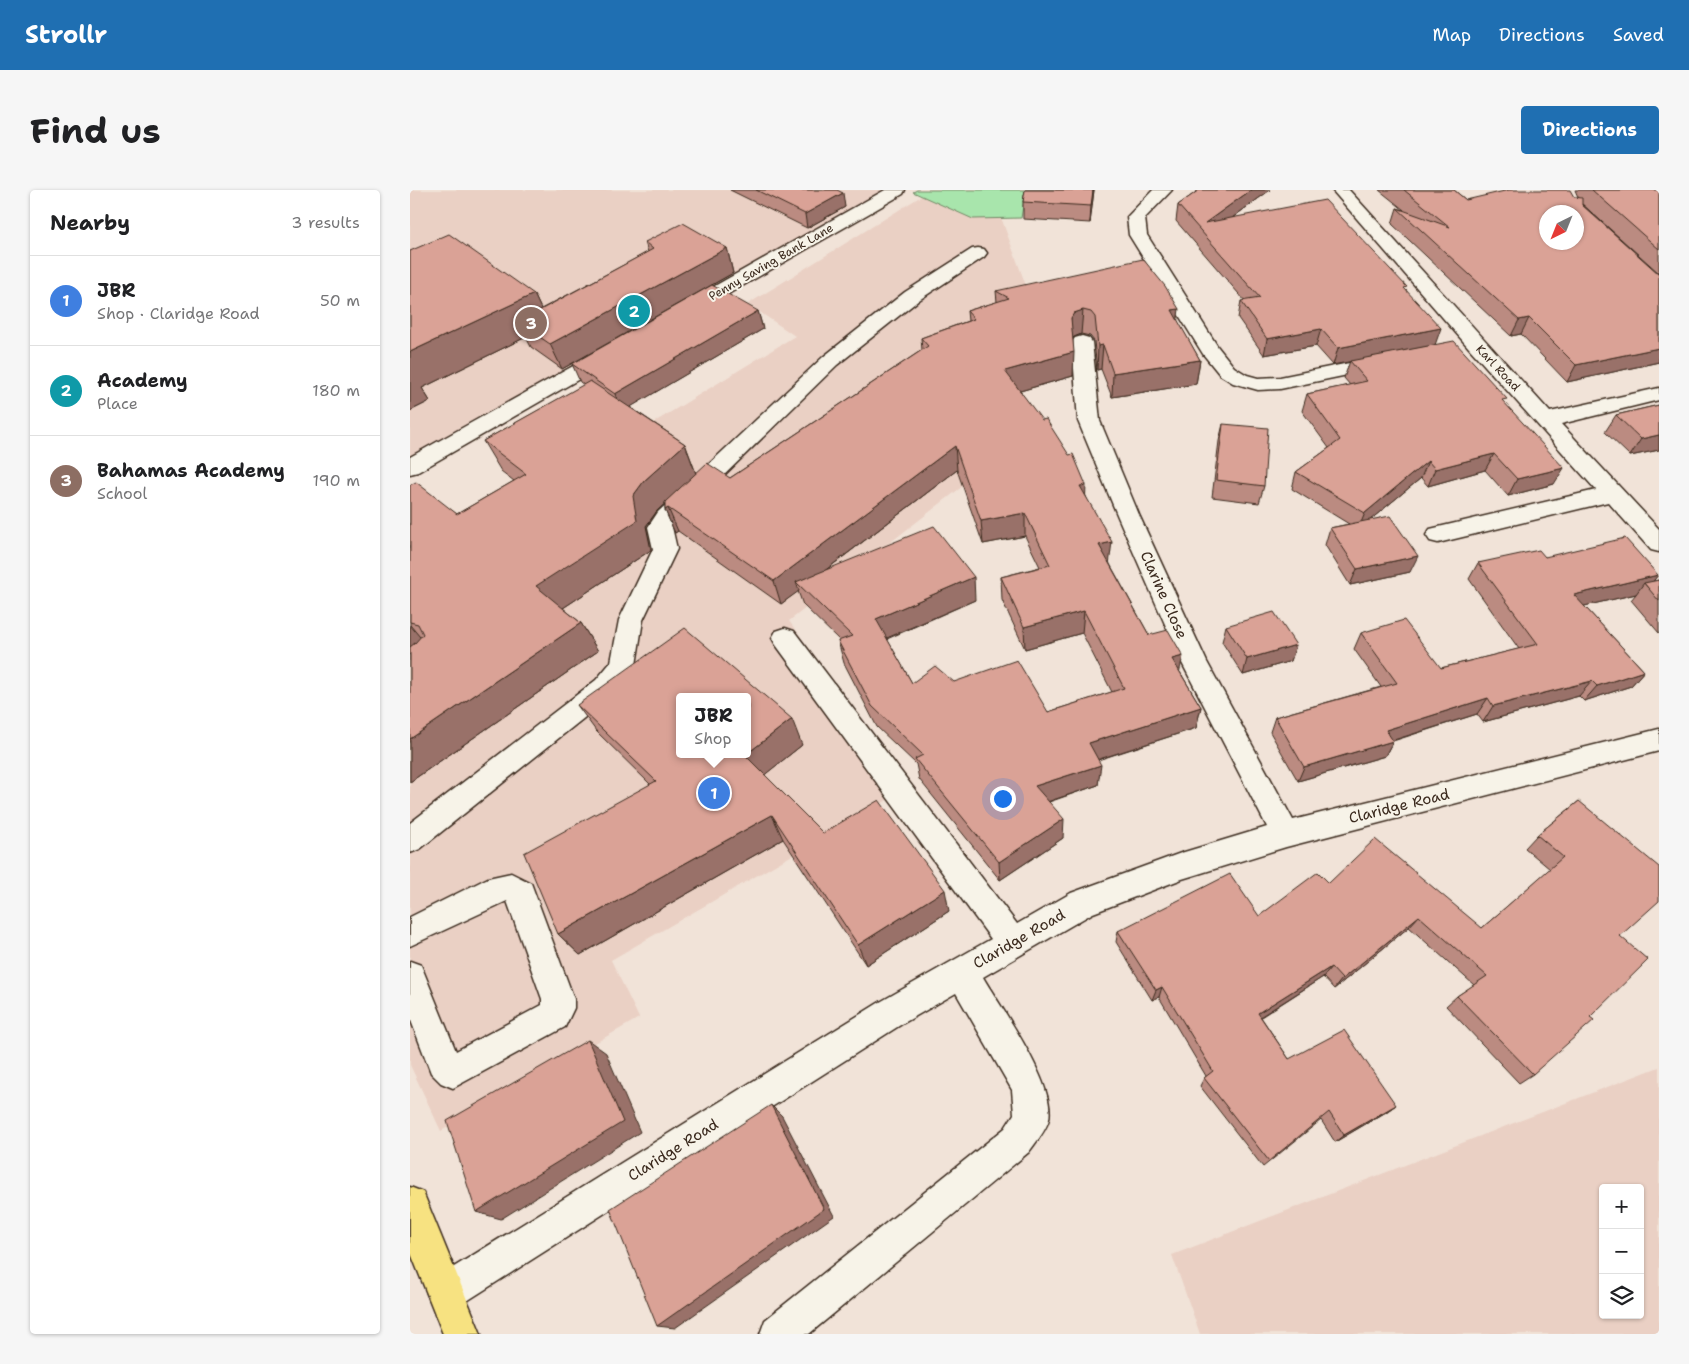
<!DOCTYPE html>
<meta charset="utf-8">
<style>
:root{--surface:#fff;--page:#f6f6f6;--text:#202124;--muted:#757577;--line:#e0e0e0;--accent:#1f6fb2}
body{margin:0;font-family:"Shantell Sans",sans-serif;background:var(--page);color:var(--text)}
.controls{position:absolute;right:15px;bottom:15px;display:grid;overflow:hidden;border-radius:5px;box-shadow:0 1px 4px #0004}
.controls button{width:45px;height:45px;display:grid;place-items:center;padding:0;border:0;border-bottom:1px solid var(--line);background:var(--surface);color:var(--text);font:25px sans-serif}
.compass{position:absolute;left:1129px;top:15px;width:45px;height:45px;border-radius:50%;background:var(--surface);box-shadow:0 1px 4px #0004;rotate:223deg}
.you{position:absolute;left:592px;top:608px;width:18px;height:18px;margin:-12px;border:4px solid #fff;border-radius:50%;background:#1a73e8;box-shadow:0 0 0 8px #1a73e833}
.badge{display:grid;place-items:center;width:32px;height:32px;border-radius:50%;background:var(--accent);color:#fff;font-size:16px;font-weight:700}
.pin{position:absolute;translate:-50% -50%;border:2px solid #fff;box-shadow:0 1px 5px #0006}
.popup{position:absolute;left:266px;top:503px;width:75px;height:65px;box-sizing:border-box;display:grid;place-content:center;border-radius:5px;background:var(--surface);filter:drop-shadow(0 1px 4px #0005);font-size:16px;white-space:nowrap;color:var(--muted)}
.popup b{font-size:19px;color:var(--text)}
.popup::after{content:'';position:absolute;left:50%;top:100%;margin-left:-10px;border:10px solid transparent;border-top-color:var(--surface)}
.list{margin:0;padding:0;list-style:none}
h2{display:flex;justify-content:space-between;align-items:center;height:65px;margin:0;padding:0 20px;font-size:21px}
h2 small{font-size:16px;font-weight:400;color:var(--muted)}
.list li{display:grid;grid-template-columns:32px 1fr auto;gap:15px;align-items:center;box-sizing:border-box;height:90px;padding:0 20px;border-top:1px solid var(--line)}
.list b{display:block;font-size:19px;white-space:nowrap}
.list p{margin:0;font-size:16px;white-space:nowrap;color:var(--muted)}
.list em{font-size:16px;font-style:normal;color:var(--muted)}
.icon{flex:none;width:28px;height:28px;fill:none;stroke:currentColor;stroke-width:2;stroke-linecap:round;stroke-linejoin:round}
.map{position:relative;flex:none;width:1249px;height:1144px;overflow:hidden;border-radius:5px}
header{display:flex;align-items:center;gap:30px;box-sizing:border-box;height:70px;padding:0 25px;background:var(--accent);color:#fff}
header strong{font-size:24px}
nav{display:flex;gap:28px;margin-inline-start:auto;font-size:18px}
.intro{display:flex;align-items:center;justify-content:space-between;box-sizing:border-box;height:120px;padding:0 30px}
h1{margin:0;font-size:35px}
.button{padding:12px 22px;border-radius:5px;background:var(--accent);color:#fff;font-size:18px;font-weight:700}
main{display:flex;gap:30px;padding:0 30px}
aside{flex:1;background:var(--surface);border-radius:5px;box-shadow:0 1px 4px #0004}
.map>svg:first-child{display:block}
.built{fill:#ead0c4;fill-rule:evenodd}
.green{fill:#a8e5ac;stroke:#728865}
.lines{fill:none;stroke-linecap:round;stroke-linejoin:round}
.minor-casing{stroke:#3b2a1e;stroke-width:3}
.major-casing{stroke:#3b2a1e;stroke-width:3}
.minor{fill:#f7f3e8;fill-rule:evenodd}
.major{fill:#f7e281;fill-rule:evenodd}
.wall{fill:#bb8b81;stroke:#3b2a1e;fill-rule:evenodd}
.shaded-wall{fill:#997169;stroke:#3b2a1e}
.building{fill:#daa296;stroke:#3b2a1e;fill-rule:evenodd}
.labels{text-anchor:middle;stroke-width:4;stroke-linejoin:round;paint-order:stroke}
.far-street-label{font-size:12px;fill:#3b2a1e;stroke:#f7f3e8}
.street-label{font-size:15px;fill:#3b2a1e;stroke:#f7f3e8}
</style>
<header>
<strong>Strollr</strong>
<nav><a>Map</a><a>Directions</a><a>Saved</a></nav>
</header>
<div class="intro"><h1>Find us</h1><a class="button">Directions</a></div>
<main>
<aside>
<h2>Nearby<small>3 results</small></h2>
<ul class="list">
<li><span class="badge" style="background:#3f7fe0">1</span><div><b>JBR</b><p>Shop · Claridge Road</p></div><em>50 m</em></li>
<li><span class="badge" style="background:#0f9aa8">2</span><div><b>Academy</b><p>Place</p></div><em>180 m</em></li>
<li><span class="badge" style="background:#8d6e63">3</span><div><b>Bahamas Academy</b><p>School</p></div><em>190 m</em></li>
</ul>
</aside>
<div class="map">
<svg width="1249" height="1144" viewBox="0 0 1249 1144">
<rect width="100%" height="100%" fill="#f1e3d8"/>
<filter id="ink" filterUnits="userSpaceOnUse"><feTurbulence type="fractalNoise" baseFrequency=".02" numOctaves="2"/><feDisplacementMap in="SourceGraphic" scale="10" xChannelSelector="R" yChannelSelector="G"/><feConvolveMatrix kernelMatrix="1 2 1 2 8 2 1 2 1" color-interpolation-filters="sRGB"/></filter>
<g filter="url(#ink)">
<!-- built -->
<g class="built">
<path d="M0 0H478L0 269Z"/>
<path d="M513 5 589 22 618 101 584 123 611 251 379 431 500 597 201 770 229 828 31 941 0 875V382L385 146 338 114ZM270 507H338V564H270Z"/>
<path d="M1249 877V1144H790L762 1065ZM1193 998H1230V1125H1193Z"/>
</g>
<!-- green -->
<path class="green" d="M507 0H657L683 12 614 10 611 28 563 29 503 2Z"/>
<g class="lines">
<!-- minor casing -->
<g class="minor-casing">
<g id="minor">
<path d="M475 0H495L493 4 285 123H271L269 119 271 115Z"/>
<path d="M743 0H762L735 28 737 45 808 157 824 177 837 185 848 188 870 187 974 166 981 168 984 172 981 176 870 199 848 200 823 193 810 185 793 164 719 45 717 27Z"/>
<path d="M922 0H939L1140 222 1249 198V210L1151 234 1249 339V362L1241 360 1198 312 1028 353 1020 351 1016 345 1020 339 1186 300 1059 158Z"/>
<path d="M568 58 574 59 577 63 574 67 509 110 427 175 264 334 262 337 267 359 233 430 226 475 204 504 10 659 0 663V633L186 490 201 472 209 430 243 359 238 337 248 322 413 167 495 102 562 59Z"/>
<path d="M672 146 679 148 682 152 690 231 730 327 797 472 883 630 1249 539V561L876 657 772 689 683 723 573 787C591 818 646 894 639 929 636 941 626 952 619 962L399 1144H350L355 1130 595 938 604 924 602 900 546 803 492 834 49 1116 36 1122 23 1116 17 1103 23 1090 470 812 581 749 366 455 362 448 366 441 375 438 384 441 607 734 661 703 771 663 857 637 772 473 708 327 668 231 662 152 665 148Z"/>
<path d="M197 159 204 161 207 165 204 169 8 282 0 284V267L190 161Z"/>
<path d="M101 683 121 693 164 809V818L155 837 43 898 31 893 21 883 0 828V771L11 775 46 861 132 815V809L97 711 0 756V727L78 688Z"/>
</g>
</g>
<!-- major casing -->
<g class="major-casing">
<path id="major" d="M0 997 13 1002 71 1144H33L0 1061Z"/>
</g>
<!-- minor -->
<use href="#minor" class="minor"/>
<!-- major -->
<use href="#major" class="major"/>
</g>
<!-- wall -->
<g class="wall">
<path d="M320 0H427L435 17 397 38Z"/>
<path d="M615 0H684L680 33 613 29V12Z"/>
<path d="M789 0H860L822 28 996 100 1025 155 1095 214 1144 294 1098 306 1075 280 1018 296 1011 288 960 330 1000 382 940 395 915 355 920 338 939 334 882 299 886 282 919 258 892 221 897 204 940 195 934 188 940 171 923 175 906 156 854 165 828 128 831 111H835L766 31 768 15Z"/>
<path d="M969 0H1044L1056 10 1168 7 1165 0H1249V83L1172 14 1249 84V172L1157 192 1111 144 1101 146 982 34 987 18 994 20Z"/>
<path d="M235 52 317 58 323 83 152 179 121 157 116 147 12 198 20 211 0 221V61L124 104 131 119 238 62Z"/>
<path d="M586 101 767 130 790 170 786 194 702 207 691 179 687 180 684 151 680 146 671 144 664 147 663 148V186L610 201 676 306 700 374 739 445 770 482 791 517 786 538 688 570V595L639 612 653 648 590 690 509 589 506 574 467 537 434 473 428 451H430L393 415 388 401 371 414 268 341 265 343 255 320V312L247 321 236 336 241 360 153 418 171 433 188 461 0 592V295L47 324 104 291 91 281 73 251 174 195 170 192 162 174 348 121 353 139 220 217 275 254 286 283 320 288 512 160 511 148 558 131 557 121 587 112ZM547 280 573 354 615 346 630 377 591 387 592 410 615 459 672 443 702 502 638 522 544 492 502 493 477 449 565 410 416 380Z"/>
<path d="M1249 215V260L1220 266 1195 242 1206 225Z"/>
<path d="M813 234 854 296 849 313 802 307 809 251Z"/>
<path d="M1135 367 1248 385 1243 391 1249 390V443L1221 410 1226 404 1174 416 1234 481 1221 496 1174 511 1169 506 1073 532 1067 524 983 551 975 566 888 591 860 542 865 527 971 497 944 459 951 443 1031 478 1109 459 1059 389 1068 373Z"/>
<path d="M816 436 886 455 881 471 833 485 812 452Z"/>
<path d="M167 515 392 555 354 585 413 643 539 721 456 775 373 649 170 765 148 744 240 594 186 541Z"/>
<path d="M1169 611 1210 746 1180 827 1123 884 1109 893 1036 816 1047 806 1064 795 999 737 924 799 913 787 851 827 879 869 986 915 976 922 925 952 911 930 853 977 790 896 794 888 796 886 749 807 742 810 706 752 708 741 849 726 919 693 1072 738 1140 679 1115 658 1127 645Z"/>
</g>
<!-- shaded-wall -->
<g class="shaded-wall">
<path d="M683 0H684L680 33 681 16Z"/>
<path d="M841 0H860L796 47 795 33Z"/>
<path d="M433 3 435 17 397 38 395 24Z"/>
<path d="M317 58 323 83 152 179 140 154Z"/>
<path d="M124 104 139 136 108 132 116 147 12 198 20 211 0 221V162Z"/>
<path d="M769 119 766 143 762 120Z"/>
<path d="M673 120 671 144 664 147 660 152 661 128 664 123Z"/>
<path d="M348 121 353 139 212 222 205 204Z"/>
<path d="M1119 128 1111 144 1101 146 1109 130Z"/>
<path d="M1031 138 1025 155 923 175 928 158Z"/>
<path d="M911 139 906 156 854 165 857 149Z"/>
<path d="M693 155 691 179 687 180 688 156Z"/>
<path d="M1249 158V172L1157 192 1166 175Z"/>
<path d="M664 162 663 186 596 205 595 181Z"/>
<path d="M790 170 786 194 702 207 703 183Z"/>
<path d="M1249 245V260L1220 266 1231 249Z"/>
<path d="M275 254 286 284 247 321 236 336 241 360 144 424 126 396 223 306 234 291Z"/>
<path d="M545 256 547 280 392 398 386 392 389 401 371 414 364 391Z"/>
<path d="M1084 264 1075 280 1018 296 1025 279Z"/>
<path d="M1018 271 1011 288 948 340 955 323Z"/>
<path d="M1154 278 1144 294 1098 306 1107 289Z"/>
<path d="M676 295 675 319 670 296Z"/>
<path d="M258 318 268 341 265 343 255 320Z"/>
<path d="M615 323V346L573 354 571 331Z"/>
<path d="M702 352 699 375 689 355Z"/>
<path d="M1008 366 1000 382 940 395 947 379Z"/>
<path d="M1248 385 1238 398 1234 393 1226 404 1153 421 1164 405Z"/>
<path d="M564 387 565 410 470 451 466 429Z"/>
<path d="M674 421 672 443 615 459 614 437Z"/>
<path d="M171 433 188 461 0 592V549Z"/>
<path d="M0 435 20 459 0 471Z"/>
<path d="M886 455 881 471 833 485 837 469Z"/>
<path d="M773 466 768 488 762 469Z"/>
<path d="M1234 481 1221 496 1174 511 1187 496Z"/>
<path d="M1182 491 1169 506 1073 532 1083 516Z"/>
<path d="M1078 508 1067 524 968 555 976 540Z"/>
<path d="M791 517 786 538 677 573 679 553Z"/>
<path d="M382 529 392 555 347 591 335 565 338 564V563Z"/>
<path d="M983 551 975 566 888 591 894 577Z"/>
<path d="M691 575 688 595 625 616V596Z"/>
<path d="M362 625 373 649 170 765 148 744Z"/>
<path d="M654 629 653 648 590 690 589 672Z"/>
<path d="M535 700 539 721 456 775 448 755Z"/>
<path d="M1009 726 999 737 924 799 932 789Z"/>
<path d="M921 777 913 787 842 832 848 823Z"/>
<path d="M752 797 749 807 742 810 746 800Z"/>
<path d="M178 850 196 863 230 942 91 1029 66 1022Z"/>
<path d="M361 915 372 926 424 1026 265 1138 247 1136Z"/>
<path d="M986 915 976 922 925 952 934 945Z"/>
</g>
<!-- building -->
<g class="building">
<path d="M346 0H427L433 3 395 24Z"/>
<path d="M615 0H683L681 16 613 12Z"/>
<path d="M789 0H841L795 33 915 10 997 97 994 98 1031 138 928 158 911 139 857 149 831 111 850 108 768 15Z"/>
<path d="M994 0H1044L1056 10 1099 0H1160L1164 7 1172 8V15L1249 84V158L1166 175 1119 128 1109 130 987 18 1040 37ZM1136 22H1166V52H1136Z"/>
<path d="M1182 0H1249V59Z"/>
<path d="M273 33 317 58 140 154 108 132 243 59 235 52Z"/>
<path d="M39 44 124 104 0 162V61Z"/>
<path d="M733 69 755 96 769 119 762 120 790 170 703 183 693 155 688 156 685 127 681 122 673 120 664 123 661 128 664 162 595 181 632 230 636 229 659 265 663 264 676 295 670 296 702 352 689 355 739 445 758 440 773 466 762 469 791 517 679 553 691 575 625 596 654 629 589 672 505 569 513 565 462 516 428 451 442 446 386 392 524 336 564 387 466 429 502 493 525 476 544 492 607 470 638 522 714 498 674 421 614 437 591 387 640 375 615 323 571 331 545 256 364 391 258 318 255 320V312L297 273 320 288 518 156 511 148 564 129 557 121 599 108 586 101Z"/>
<path d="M302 95 348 121 205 204 162 174Z"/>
<path d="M1044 151 1097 209 1092 210 1154 278 1107 289 1084 264 1025 279 1018 271 955 323 886 282 930 250 897 204 957 191 940 171Z"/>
<path d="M180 191 275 254 234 291 223 306 227 331 126 396 171 433 0 549V457L5 453 13 444 8 434 0 432V295L6 292 47 324 116 284 73 251Z"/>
<path d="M1249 215V245L1231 249 1206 225Z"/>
<path d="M813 234 858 238 854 296 806 290Z"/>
<path d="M980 326 1008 366 947 379 920 338Z"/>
<path d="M1215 348 1248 385 1164 405 1234 481 1187 496 1182 491 1083 516 1078 508 976 540 983 551 894 577 865 527 987 493 951 443 994 430 1031 478 1128 454 1068 373 1129 360 1135 367Z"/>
<path d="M1249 390V411L1234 393Z"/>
<path d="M864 422 886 455 837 469 816 436Z"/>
<path d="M275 438 382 529 338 563V507H270V564H336L335 565 413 643 469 610 535 700 448 755 362 625 148 744 114 663 246 591 167 515Z"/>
<path d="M1169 611 1249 677V711L1210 746 1238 770 1180 827 1184 830 1123 884 1047 806 1077 786 1009 726 932 789 921 777 848 823 879 869 934 840 986 915 934 945 919 922 859 971 794 888 803 881 752 797 746 800 708 741 820 684 849 726 908 682 919 693 965 649 1072 738 1153 667 1127 645Z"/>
<path d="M178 850 213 932 66 1022 37 931Z"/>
<path d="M361 915 414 1019 247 1136 200 1019Z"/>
</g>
</g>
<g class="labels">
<!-- far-street labels -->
<g class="far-street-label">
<text transform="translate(361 72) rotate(-30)" y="4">Penny Saving Bank Lane</text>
<text transform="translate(1088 178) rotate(47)" y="4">Karl Road</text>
</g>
<!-- street labels -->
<g class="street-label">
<text transform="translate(754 405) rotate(66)" y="5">Clarine Close</text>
<text transform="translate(989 616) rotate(-14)" y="5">Claridge Road</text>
<text transform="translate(609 749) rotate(-30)" y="5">Claridge Road</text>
<text transform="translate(263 960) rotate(-32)" y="5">Claridge Road</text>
</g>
</g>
</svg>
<div class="controls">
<button>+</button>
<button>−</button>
<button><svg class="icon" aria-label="layers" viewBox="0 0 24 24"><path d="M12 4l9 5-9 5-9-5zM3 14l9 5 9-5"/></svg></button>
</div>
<svg class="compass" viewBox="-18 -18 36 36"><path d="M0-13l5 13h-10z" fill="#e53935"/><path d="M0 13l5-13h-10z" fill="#757577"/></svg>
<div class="you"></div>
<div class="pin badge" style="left:304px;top:603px;background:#3f7fe0">1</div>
<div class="popup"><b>JBR</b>Shop</div>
<div class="pin badge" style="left:224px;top:121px;background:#0f9aa8">2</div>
<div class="pin badge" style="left:121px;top:133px;background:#8d6e63">3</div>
</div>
</main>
